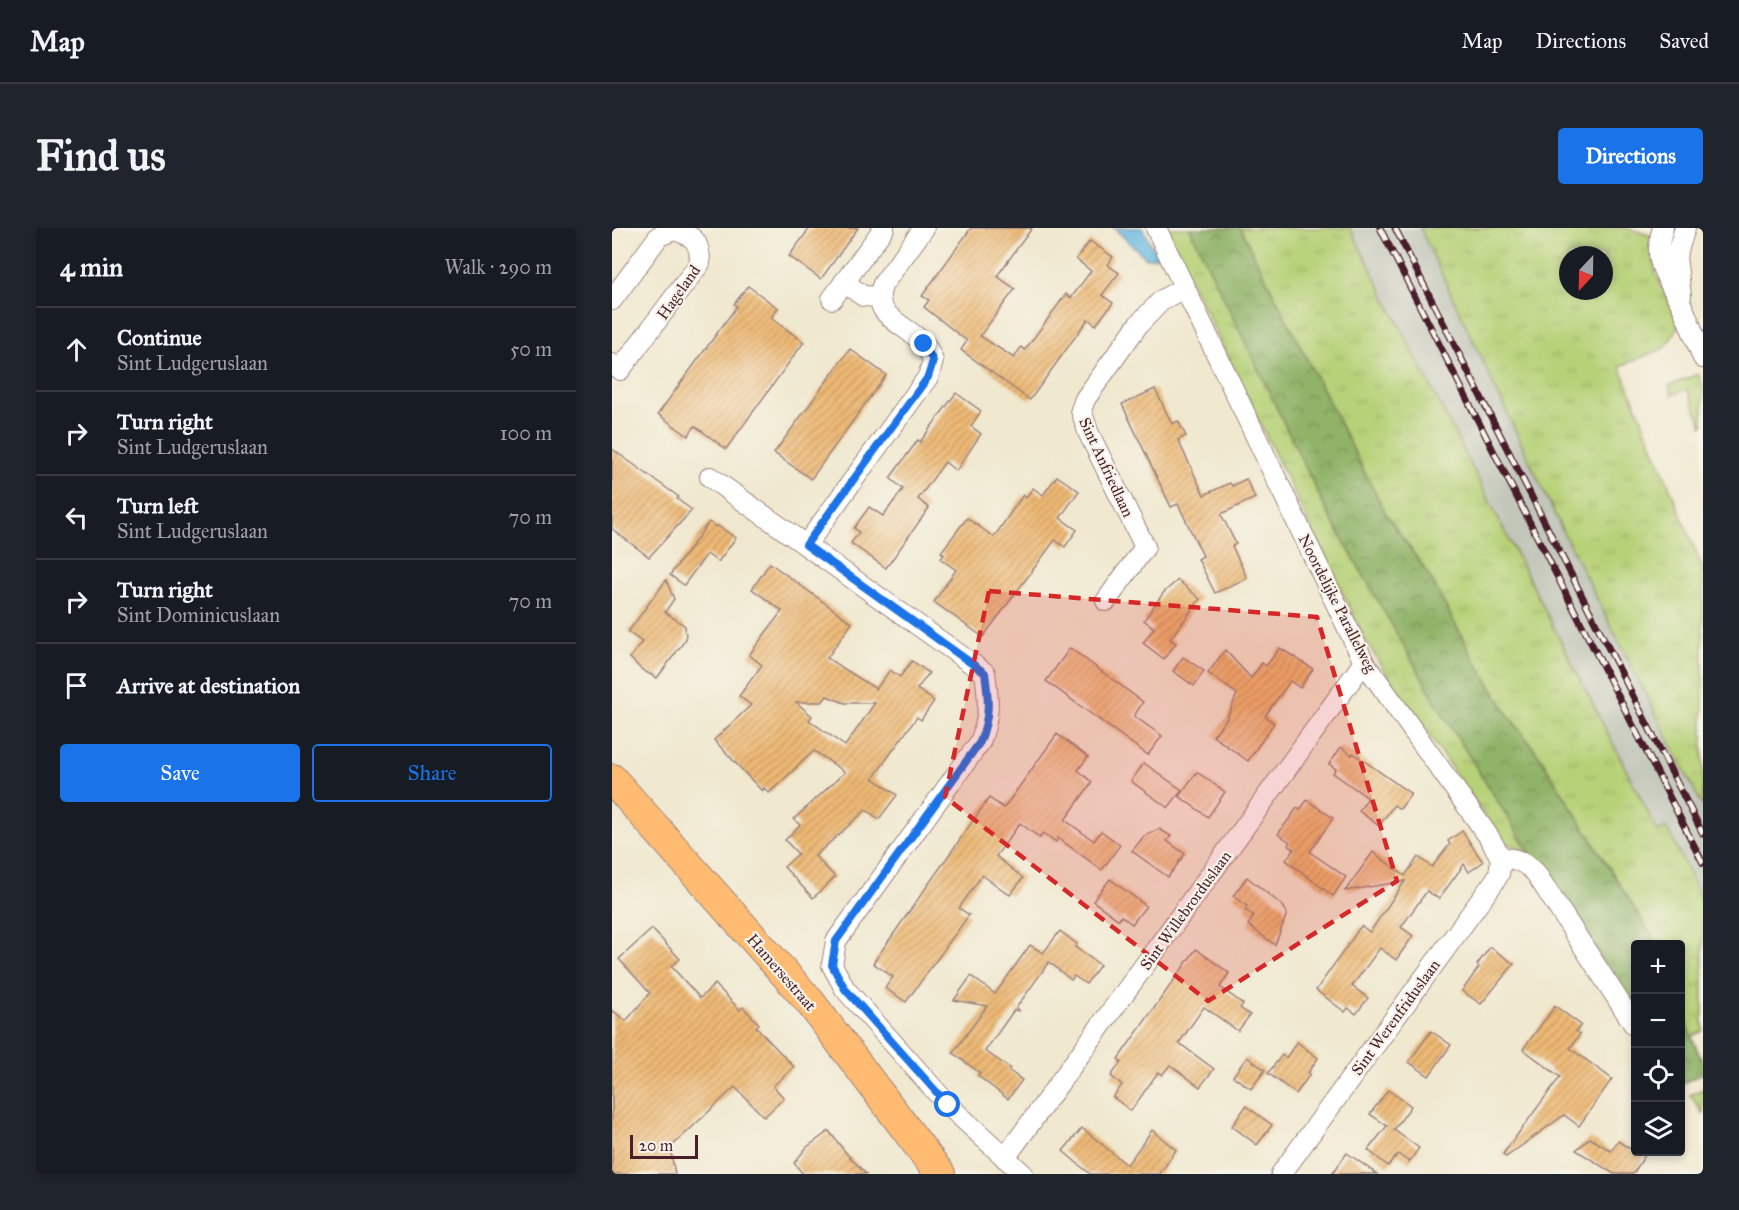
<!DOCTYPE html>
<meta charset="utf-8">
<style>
:root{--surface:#171b24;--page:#20242c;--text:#f1f3f6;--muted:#9ea1a6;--line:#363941;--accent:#1a73e8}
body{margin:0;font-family:"IM FELL Great Primer",serif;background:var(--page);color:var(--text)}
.controls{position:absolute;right:18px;bottom:18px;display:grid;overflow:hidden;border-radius:6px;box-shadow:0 3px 9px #0003}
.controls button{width:54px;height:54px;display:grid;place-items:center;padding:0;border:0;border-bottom:2px solid var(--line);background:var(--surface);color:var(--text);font:30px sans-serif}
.compass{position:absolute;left:947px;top:18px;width:54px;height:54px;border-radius:50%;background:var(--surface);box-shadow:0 3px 9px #0003;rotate:202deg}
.scale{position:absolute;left:18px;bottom:15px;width:68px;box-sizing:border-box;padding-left:6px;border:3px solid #4a1f2b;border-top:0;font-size:16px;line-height:21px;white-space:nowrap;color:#4a1f2b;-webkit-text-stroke:4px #f7f3e8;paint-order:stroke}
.stop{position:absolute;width:18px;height:18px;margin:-14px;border:4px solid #1a73e8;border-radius:50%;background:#fff}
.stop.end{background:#1a73e8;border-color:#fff;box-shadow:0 2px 6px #0008}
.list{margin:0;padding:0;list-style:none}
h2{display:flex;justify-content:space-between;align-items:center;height:78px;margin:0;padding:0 24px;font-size:26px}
h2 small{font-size:20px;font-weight:400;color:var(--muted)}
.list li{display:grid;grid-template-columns:39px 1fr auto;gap:18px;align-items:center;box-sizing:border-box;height:84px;padding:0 24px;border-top:2px solid var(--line)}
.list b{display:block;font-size:22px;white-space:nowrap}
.list p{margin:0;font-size:20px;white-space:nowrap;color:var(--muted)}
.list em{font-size:20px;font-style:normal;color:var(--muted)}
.actions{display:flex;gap:12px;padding:18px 24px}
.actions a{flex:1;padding:14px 0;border:2px solid var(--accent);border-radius:6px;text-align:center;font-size:21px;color:var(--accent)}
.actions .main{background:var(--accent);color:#fff}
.icon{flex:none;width:33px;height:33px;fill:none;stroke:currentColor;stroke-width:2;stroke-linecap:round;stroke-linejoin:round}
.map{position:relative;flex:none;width:1091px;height:946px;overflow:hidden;border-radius:6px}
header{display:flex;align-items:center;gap:36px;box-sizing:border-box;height:84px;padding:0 30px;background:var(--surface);border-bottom:2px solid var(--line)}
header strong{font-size:28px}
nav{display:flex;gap:33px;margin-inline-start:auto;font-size:21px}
.intro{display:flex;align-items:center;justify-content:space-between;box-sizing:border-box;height:144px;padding:0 36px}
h1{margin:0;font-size:42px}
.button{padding:15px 27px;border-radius:6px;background:var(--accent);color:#fff;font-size:21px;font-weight:700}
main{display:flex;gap:36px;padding:0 36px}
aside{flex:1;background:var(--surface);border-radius:6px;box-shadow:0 3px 9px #0003}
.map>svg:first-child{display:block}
.industrial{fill:#c2c6b9}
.grass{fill:url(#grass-tufts);stroke:#807851;stroke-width:1.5;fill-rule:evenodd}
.forest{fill:url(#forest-crowns);stroke:#6d694a;stroke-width:1.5}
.water{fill:#67b9e2;stroke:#586c86;stroke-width:1.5}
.building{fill:url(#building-hatch);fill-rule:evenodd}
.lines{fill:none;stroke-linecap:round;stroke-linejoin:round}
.street-casing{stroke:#9d847d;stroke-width:22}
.primary-casing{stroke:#9d847d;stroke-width:32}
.street{stroke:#fff;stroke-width:20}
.primary{stroke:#febb71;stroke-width:30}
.rail-casing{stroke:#4a1f2b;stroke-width:7}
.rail{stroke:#f7f3e8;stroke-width:4.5;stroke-dasharray:14;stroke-linecap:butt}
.route{stroke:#1a73e8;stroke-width:8}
.marked{fill:#d62828;fill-opacity:0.2;stroke:#d62828;stroke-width:4.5;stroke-dasharray:12 8;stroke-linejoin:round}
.labels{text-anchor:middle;stroke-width:4.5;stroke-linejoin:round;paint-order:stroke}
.street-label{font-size:16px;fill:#4a1f2b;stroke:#f7f3e8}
</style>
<header>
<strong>Map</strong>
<nav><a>Map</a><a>Directions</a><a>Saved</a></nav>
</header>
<div class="intro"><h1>Find us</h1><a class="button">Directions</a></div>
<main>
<aside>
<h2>4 min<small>Walk · 290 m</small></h2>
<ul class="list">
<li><svg class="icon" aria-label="ahead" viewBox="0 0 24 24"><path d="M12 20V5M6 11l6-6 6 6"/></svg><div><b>Continue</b><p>Sint Ludgeruslaan</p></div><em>50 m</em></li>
<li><svg class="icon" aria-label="right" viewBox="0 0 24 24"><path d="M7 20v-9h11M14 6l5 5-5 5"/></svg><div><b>Turn right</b><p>Sint Ludgeruslaan</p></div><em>100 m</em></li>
<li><svg class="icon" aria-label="left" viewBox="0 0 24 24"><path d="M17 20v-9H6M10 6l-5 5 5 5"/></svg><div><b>Turn left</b><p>Sint Ludgeruslaan</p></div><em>70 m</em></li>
<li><svg class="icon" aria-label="right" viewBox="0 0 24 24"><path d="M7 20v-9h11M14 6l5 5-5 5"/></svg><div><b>Turn right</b><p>Sint Dominicuslaan</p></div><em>70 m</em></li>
<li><svg class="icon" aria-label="arrive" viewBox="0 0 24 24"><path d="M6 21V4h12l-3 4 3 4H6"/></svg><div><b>Arrive at destination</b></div></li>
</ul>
<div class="actions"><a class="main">Save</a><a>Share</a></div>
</aside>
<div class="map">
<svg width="1091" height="946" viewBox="0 0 1091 946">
<defs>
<pattern id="grass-tufts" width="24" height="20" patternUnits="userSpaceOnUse" patternTransform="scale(1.5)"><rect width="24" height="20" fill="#b6d177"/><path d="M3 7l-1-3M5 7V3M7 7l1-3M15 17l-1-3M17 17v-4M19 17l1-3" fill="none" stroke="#9eb367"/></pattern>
<pattern id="forest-crowns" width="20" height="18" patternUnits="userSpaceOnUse" patternTransform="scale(1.5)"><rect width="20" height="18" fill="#90b368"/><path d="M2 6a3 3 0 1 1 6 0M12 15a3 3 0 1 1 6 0" fill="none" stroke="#789156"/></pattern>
<pattern id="building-hatch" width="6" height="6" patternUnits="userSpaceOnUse" patternTransform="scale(1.5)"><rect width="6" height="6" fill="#eeb975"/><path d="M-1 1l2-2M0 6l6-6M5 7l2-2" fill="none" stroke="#c39660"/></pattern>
</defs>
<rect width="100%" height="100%" fill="#f7f3e8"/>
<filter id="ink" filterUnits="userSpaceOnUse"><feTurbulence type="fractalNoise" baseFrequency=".0167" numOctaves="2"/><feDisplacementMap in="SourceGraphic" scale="12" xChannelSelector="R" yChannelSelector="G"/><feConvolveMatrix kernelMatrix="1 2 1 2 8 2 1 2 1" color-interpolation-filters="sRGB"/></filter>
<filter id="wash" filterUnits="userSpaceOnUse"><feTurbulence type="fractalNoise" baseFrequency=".008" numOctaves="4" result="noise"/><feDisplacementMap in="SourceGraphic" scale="24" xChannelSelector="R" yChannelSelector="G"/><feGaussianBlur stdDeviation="1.35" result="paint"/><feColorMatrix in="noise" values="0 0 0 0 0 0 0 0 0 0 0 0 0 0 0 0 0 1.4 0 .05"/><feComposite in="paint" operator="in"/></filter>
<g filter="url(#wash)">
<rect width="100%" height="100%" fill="#f0e8cf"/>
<!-- industrial -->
<path class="industrial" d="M738 0H824L1091 550V675L1055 600 1046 604Z"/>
<!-- grass -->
<g class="grass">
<path d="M553 0H578L714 282 832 488 922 631 910 621 894 615 887 609 768 436 754 413Z"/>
<path d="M628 0H738L1046 604 1055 600 1091 675V803L1079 809C1067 778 1068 749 1068 716H1045L928 529 897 488 865 436 816 346 774 286Z"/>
<path d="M808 0H1015L1043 9V44L1067 98 1053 120 1008 138 1091 341V579L951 304ZM956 27H992V63H956Z"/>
<path d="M1086 146 1091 158V199L1075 161 1060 167 1057 158Z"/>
<path d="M1091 861V886L1078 867Z"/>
</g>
<!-- forest -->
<g class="forest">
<path d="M578 0H628L774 286 816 346 865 436 897 488 928 529 1042 712 1045 716H1023V784L922 631 832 488 714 282Z"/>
<path d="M1068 772 1071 789 1091 835V845L1070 856Z"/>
</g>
<!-- water -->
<path class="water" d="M502 0H530L546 29 534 30Z"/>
<g id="blocks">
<!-- building -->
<g class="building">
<path d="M198 0H246L209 51 177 28Z"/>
<path d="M359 0H420L385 48 403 61 368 108 402 130 409 119 413 122 454 66 459 70 479 43 464 31 478 13 501 29 496 37 507 45 490 67 501 75 484 97 476 91 418 172 349 122 355 113 312 79 317 72 310 68Z"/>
<path d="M136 58 166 80 159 90 192 114 114 221 83 198 76 208 46 186 125 78 122 76Z"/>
<path d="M238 121 274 147 199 251 162 225Z"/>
<path d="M543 161 560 196 566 193 574 208 566 212 592 267 618 255 620 258 634 251 643 270 609 286 624 316 620 318 635 350 603 365 586 331 591 328 566 276 559 279 510 176Z"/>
<path d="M344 165 369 183 359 198 369 206 344 243 333 234 306 271 317 280 274 340 239 315 247 304 242 300 257 279 271 288 291 261 278 250 306 212 308 214Z"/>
<path d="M0 221 67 269 65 271 80 282 37 329 0 301Z"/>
<path d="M445 248 467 263 448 290 465 302 453 319 443 312 371 409 322 374 344 342 329 331 332 326 329 324 355 290 382 309 411 267 414 270 421 260 431 267Z"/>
<path d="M97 294 104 299 106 298 124 310 106 334 95 326 72 357 58 347Z"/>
<path d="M158 335 240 395 215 430 264 461 278 442 288 449 300 433 317 445 305 461 322 473 309 492 305 489 261 550 285 567 267 591 254 582 203 628 223 649 201 670 172 639 186 626 173 612 188 597 182 591 233 544 202 523 157 565 152 560 150 563 102 512 139 477 127 468 150 437 137 427 170 383 140 361ZM215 468 233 475H263L233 518 197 492 200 488 184 474H210Z"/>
<path d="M54 352 62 371 53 384 73 398 74 411 45 450 30 442 18 430 30 414 16 404Z"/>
<path d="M566 352 588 371 558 411 564 415 552 431 531 415 542 400 532 392 552 364Z"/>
<path d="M458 420 531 474 522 488 550 508 536 527 434 453Z"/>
<path d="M668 420 701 441 688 460 678 453 653 488 662 495 636 533 601 508 615 490 625 466 596 445 613 422 639 450 650 435 654 438Z"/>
<path d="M571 429 592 443 582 458 561 443Z"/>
<path d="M445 506 476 529 466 542 480 554 453 592 482 613 489 603 508 617 490 642 446 610 444 614 431 605 428 610 408 595 384 628 411 650 398 667 370 647 347 680 357 687 294 774 273 760 281 749 261 735 377 570 392 580Z"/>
<path d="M729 519 740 527 741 525 799 566 788 581 782 577 767 598 747 583 756 570 721 545 724 541 717 536Z"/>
<path d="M532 535 570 562 556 580 519 553Z"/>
<path d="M585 544 613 564 596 589 567 568Z"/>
<path d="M695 572 721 590 698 624 734 649 721 668 674 632 682 621 676 617 678 614 666 606 685 580 688 582Z"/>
<path d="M547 601 559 608 555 613 573 626 556 649 520 623 532 608Z"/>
<path d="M850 603 871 634 857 644 852 636 827 671 815 663 789 699 801 708 784 732 768 720 740 758 756 770 744 786 736 780 733 784 704 762 749 698 758 704 793 653 733 663 761 624 793 648 806 629 820 639 838 616 836 613Z"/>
<path d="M635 649 671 678 674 683V688L663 717 636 697 642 688 633 682 635 678 621 668Z"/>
<path d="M498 651 534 678 520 696 509 688 507 692 481 673Z"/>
<path d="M40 701 68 731 59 738 88 770 103 756 128 782 131 779 147 796 144 799 182 839 161 858 172 870 152 889 123 859 58 920 63 946H0V782L14 793 38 765 7 731Z"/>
<path d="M448 703 465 716 463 719 488 737 474 756 462 748 459 752 437 734 404 780 408 783 402 782 373 823 398 840 396 842 410 852 396 871 366 848 368 845 341 825 375 778 342 772 359 748 383 766 418 717 431 725Z"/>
<path d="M878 719 902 736 869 776 850 763 867 739 865 737Z"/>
<path d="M584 721 617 745 608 759 631 776 628 780 638 787 626 803 592 779 567 815 602 841 588 859 558 837 550 847 546 844 519 883 501 869 510 857 499 848 509 834 506 831Z"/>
<path d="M943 778 969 797 964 803 968 806 958 820 1000 851 967 898 952 887 894 929 891 926 948 849 911 821Z"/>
<path d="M819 803 839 817 817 848 797 834Z"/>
<path d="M685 814 706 830 696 845 698 846 684 866 656 845 670 827 674 830Z"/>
<path d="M635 829 653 842 639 861 621 848Z"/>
<path d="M776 862 799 878 782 902 807 920 797 934 786 926 776 938 756 922 775 898 758 886Z"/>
<path d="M634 878 660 897 645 917 620 898Z"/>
<path d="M470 900 515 937 540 902 564 922 548 946H478L451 923Z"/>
<path d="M217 903 234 925 254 946H191L182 935 195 919Z"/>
<path d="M978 910 999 923 1006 913 1023 924H1035L1021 946H1002L964 922Z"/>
<path d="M735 925 765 946H720Z"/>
</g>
</g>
</g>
<g filter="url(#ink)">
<use href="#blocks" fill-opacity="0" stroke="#9d847d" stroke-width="1.5"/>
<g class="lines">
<!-- street casing -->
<g class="street-casing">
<g id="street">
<path d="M544 0 752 434 877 609 889 630"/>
<path d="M1051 0C1039 35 1056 48 1070 78 1078 95 1084 113 1091 130"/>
<path d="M232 54 251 68 268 69"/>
<path d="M1069 68 1064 29 1073 0"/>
<path d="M220 71 272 0"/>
<path d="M0 72 47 8 62 2C82 8 88 13 88 35L8 142 0 136"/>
<path d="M98 249 373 445C377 473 378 488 368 514L224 713 220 737 233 761 336 877 411 946"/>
<path d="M194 317 316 149 321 133C319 128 316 120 312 116 296 97 256 88 271 56L312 0"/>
<path d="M494 373 533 319 477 206 469 182 473 171 526 97 550 72 573 59"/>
<path d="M889 630C904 630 912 634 923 644L1023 798"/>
<path d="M393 930 752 434"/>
<path d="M669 946 882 654 887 646 889 630"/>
</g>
</g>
<!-- primary casing -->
<g class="primary-casing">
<path id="primary" d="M0 551 198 774 328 946"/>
</g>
<!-- street -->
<use href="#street" class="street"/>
<!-- primary -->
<use href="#primary" class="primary"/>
<!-- rail casing -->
<g class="rail-casing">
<g id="rail">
<path d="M768 0 1091 635"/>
<path d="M783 0 1091 606"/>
</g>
</g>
<!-- rail -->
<use href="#rail" class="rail"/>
</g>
</g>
<g class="lines" filter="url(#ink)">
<!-- route -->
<path class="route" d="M312 116 321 133 316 149 194 317 373 445C377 473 378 488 368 514L224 713 220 737 233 761 336 877"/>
</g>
<!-- marked area -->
<path class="marked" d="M377 363 705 389 785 653 596 773 333 569Z"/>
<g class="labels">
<!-- street labels -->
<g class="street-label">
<text transform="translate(66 64) rotate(-55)" y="6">Hageland</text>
<text transform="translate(495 239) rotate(65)" y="6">Sint Anfriedlaan</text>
<text transform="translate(726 375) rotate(63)" y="6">Noordelijke Parallelweg</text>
<text transform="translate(573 682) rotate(-54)" y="6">Sint Willebrorduslaan</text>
<text transform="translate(170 744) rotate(49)" y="6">Hamersestraat</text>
<text transform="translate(783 789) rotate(-54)" y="6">Sint Werenfriduslaan</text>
</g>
</g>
</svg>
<div class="controls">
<button>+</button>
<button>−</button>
<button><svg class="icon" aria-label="locate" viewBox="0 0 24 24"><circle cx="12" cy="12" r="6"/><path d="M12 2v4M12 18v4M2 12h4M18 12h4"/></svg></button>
<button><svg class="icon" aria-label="layers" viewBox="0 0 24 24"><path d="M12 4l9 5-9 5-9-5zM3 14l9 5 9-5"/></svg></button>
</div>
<svg class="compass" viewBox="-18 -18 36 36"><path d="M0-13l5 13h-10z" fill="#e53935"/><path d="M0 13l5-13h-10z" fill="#9ea1a6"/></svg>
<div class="scale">20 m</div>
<div class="stop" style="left:336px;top:877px"></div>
<div class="stop end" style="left:312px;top:116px"></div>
</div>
</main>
